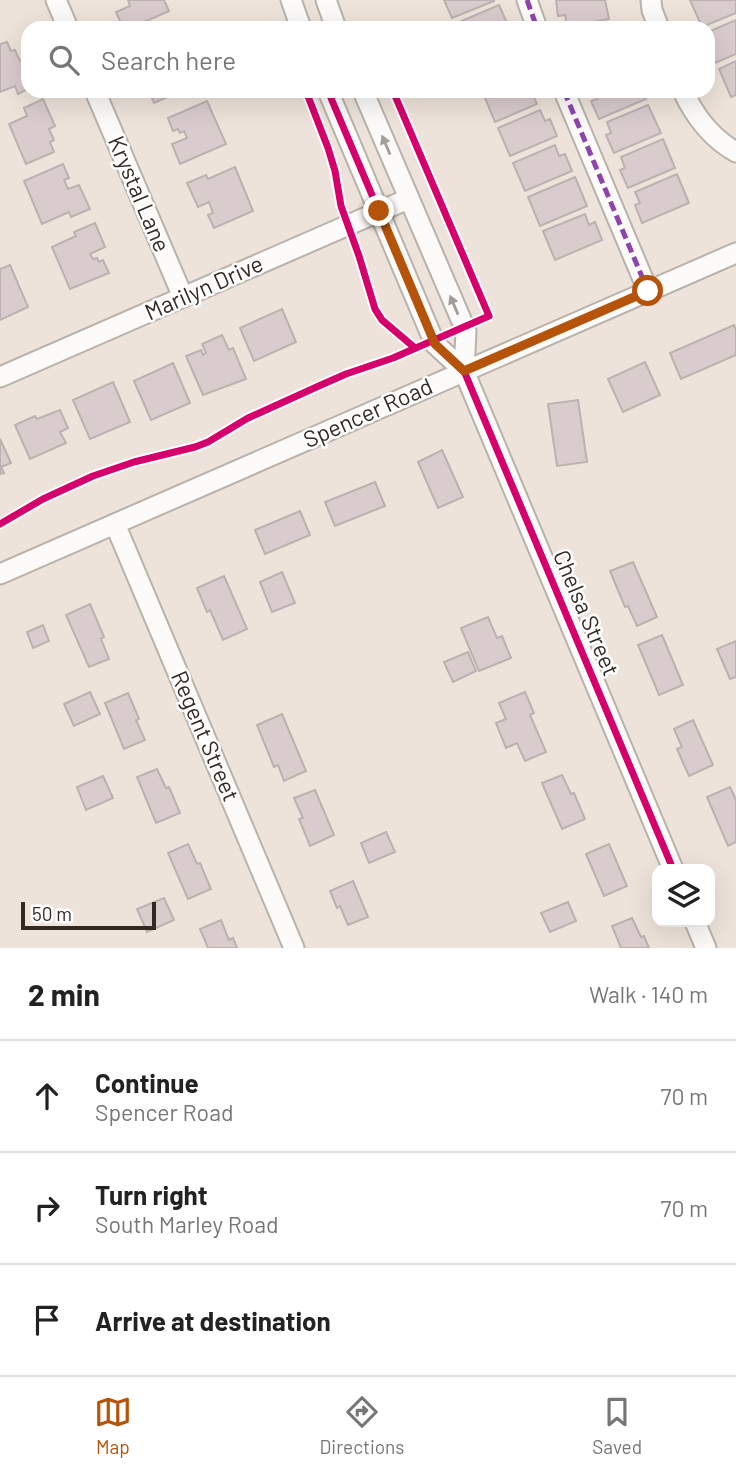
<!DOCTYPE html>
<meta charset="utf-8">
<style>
:root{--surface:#fff;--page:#f2f2f2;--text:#222;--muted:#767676;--line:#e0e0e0;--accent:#b45309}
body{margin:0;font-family:Barlow,sans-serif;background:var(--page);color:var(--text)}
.controls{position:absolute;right:21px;bottom:21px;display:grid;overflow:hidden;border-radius:14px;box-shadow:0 7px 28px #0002}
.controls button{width:63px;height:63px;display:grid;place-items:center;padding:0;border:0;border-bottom:2px solid var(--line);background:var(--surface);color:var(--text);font:35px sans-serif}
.scale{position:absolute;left:21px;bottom:18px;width:135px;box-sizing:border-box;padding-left:7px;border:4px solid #312a23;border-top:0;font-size:19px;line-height:24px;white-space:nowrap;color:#312a23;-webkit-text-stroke:5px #fff;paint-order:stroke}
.stop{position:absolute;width:21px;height:21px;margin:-16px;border:5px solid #b45309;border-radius:50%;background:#fff}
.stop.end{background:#b45309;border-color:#fff;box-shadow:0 2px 7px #0008}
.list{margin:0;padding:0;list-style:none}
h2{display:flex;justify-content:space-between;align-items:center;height:91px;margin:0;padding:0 28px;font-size:30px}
h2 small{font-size:23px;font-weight:400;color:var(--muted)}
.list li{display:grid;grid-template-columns:46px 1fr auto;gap:21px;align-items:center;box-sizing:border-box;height:112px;padding:0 28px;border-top:2px solid var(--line)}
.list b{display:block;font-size:26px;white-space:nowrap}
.list p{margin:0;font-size:23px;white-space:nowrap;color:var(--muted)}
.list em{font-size:23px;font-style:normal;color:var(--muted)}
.icon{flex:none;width:38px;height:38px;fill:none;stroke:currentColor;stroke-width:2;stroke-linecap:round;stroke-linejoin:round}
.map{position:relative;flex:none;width:736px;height:948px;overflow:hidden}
.search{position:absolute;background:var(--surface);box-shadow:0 7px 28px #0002;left:21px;right:21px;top:21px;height:77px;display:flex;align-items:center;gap:18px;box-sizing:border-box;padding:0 24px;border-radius:21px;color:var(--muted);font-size:26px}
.sheet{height:427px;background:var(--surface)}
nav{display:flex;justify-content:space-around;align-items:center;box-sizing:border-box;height:98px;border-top:2px solid var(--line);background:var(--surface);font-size:19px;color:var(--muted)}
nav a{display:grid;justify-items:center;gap:4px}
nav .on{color:var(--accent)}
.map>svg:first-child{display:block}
.building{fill:#dacbcd;stroke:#bbb2b0;stroke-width:2}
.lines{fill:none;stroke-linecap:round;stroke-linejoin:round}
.minor-casing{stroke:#b9b2aa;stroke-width:23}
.minor{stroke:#fcfbf9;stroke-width:19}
.quiet{stroke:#8e44ad;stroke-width:5;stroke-dasharray:10 5;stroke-linecap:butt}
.cycleway-casing{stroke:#fff;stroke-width:11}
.cycleway{stroke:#d6006c;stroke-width:7}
.oneway{fill:#a19d99}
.route{stroke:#b45309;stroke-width:9}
.labels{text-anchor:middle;stroke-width:5;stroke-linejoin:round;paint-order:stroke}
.street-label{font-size:23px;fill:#312a23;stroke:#fff}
</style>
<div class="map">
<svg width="736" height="948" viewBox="0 0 736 948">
<rect width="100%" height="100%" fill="#ede3da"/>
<!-- building -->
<g class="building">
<path d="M128 0H164L169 11 144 22 146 28H123L116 12 130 6Z"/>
<path d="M444 0H494V1L452 18Z"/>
<path d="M556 0H605L609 19 567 27 565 15 558 16Z"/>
<path d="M690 0H736V13L702 27Z"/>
<path d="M499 5 507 23 501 25 503 28H453L452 25Z"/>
<path d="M736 20V54L715 63 708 47V32Z"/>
<path d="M7 42 11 51 15 50 20 61 26 58 28 63V89L18 94 15 86 0 92V44Z"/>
<path d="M736 61V95L731 97 719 69Z"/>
<path d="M149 91H181L154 103Z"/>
<path d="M489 91H538L532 93 537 104 495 122 483 93Z"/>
<path d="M593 91H642L646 99 599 119 591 101 597 99Z"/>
<path d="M43 99 55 126 49 129 54 140 50 142 54 152 26 164 9 124 27 116 24 108Z"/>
<path d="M207 101 226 144 180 164 172 144 187 138 184 131 180 133 178 129 173 131 168 118Z"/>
<path d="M648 105 661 133 614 153 606 135 611 133 607 122Z"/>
<path d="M540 110 545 121 550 119 557 136 510 156 498 128Z"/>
<path d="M663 139 675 168 628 188 620 170 625 168 621 157Z"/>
<path d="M555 145 559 156 565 154 572 171 525 191 513 163Z"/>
<path d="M63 164 69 178 64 180 68 189 79 185 90 209 71 217 69 212 42 224 24 181Z"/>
<path d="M235 167 253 211 214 228 208 215 213 213 209 202 198 207 187 183 206 175 208 179Z"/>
<path d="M677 174 689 203 642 223 635 205 640 203 635 192Z"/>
<path d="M575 177 587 206 540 226 528 197Z"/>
<path d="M585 214 589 225 595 222 602 240 555 260 543 231Z"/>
<path d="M95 223 105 247 90 254 93 259 97 258 99 262 103 260 109 273 70 289 52 247 76 236 74 232Z"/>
<path d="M10 265 28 307 0 320V269Z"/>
<path d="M282 309 296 342 254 361 240 328Z"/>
<path d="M734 325 736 330V355L681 379 670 353Z"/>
<path d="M222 335 229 350 233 348 246 379 203 395 186 356 201 350 203 355 206 353 202 344Z"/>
<path d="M645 362 660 395 623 412 608 379Z"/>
<path d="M173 363 190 403 151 420 134 381Z"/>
<path d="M113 382 130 422 90 439 73 400Z"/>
<path d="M578 400 587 462 557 466 548 404Z"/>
<path d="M60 410 68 428 60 432 66 443 30 459 15 425 35 416 37 419Z"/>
<path d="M0 439 11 463 1 467 4 473 0 474Z"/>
<path d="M442 450 463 497 438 508 418 462Z"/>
<path d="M375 482 385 506 335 526 325 502Z"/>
<path d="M300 511 310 535 265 554 255 530Z"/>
<path d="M633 562 657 617 637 626 628 606 625 607 610 571Z"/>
<path d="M282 572 295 603 272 612 260 582Z"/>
<path d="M224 576 247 629 223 640 210 610 207 612 197 588Z"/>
<path d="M90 604 104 637 101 639 109 659 89 667 66 615Z"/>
<path d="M488 617 497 638 502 636 511 658 479 671 461 628Z"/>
<path d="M43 625 49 641 33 648 27 632Z"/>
<path d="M662 635 683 685 659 695 638 645Z"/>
<path d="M736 641V677L730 679 717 649Z"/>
<path d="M468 652 476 671 453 682 444 662Z"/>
<path d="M90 692 100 714 74 726 64 704Z"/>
<path d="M525 692 534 713 530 715 546 752 525 761 517 743 506 748 496 723 506 719 499 703Z"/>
<path d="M128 693 139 719 136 720 145 740 124 749 105 703Z"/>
<path d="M282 714 306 771 284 781 278 765 274 767 257 725Z"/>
<path d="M693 720 713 765 689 776 677 749 682 747 674 729Z"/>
<path d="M157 769 166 788 169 787 180 813 156 823 137 777Z"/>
<path d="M562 775 571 794 574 793 585 819 562 829 542 783Z"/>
<path d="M103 776 113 798 86 810 77 787Z"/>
<path d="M730 787 736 800V842L728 846 707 797Z"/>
<path d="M315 790 334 835 310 846 299 819 303 818 294 798Z"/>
<path d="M386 832 395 852 369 863 361 843Z"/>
<path d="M188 844 197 864 200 863 211 889 188 899 168 853Z"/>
<path d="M609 844 627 886 604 896 586 854Z"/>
<path d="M353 881 368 917 348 925 340 906 337 908 330 891Z"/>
<path d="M164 898 174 920 147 932 137 909Z"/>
<path d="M568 902 576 921 550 932 541 913Z"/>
<path d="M632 918 641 937 644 936 649 948H621L612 926Z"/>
<path d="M221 920 229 940 233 938 237 948H208L200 929Z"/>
</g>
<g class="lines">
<!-- minor casing -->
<g class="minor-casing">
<g id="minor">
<path d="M56 0 68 28"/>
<path d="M291 0 301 28"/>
<path d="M326 0 336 28"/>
<path d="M527 0 537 28"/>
<path d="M651 0 652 10 659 28"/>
<path d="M95 91 183 297"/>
<path d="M328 91 435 344 464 371 673 869"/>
<path d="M363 91 466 331 464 371"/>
<path d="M564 91 648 291"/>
<path d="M683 91C695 117 711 138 736 152"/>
<path d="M0 377 408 199"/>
<path d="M115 524 294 948"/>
<path d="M0 574 736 253"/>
<path d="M695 922 706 948"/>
</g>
</g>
<!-- minor -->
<use href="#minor" class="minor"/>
<!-- quiet -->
<g class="quiet">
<path d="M527 0 537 28"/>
<path d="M564 91 648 291"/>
</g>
<!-- cycleway casing -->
<g class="cycleway-casing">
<g id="cycleway">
<path d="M306 91 328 148 335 171 341 206 359 256 375 309 382 320 415 348"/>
<path d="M328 91 435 344 464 371 673 869"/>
<path d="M0 524 43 499 93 476 134 462 195 447 208 442 248 418 321 385 346 374 393 358 489 316 393 91"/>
</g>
</g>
<!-- cycleway -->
<use href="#cycleway" class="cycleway"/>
</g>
<!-- one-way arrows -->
<defs><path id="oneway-solid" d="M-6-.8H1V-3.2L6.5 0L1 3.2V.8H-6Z" transform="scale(1.75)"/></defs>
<g class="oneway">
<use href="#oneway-solid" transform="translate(386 145) rotate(-113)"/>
<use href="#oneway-solid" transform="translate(454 305) rotate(-113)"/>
</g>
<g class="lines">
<!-- route -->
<path class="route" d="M379 211 435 344 464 371 648 291"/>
</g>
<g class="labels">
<!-- street labels -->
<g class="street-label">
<text transform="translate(139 194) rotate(67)" y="8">Krystal Lane</text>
<text transform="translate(204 288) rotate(-24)" y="8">Marilyn Drive</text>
<text transform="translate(368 413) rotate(-24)" y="8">Spencer Road</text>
<text transform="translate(586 613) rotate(67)" y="8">Chelsa Street</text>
<text transform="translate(205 736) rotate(67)" y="8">Regent Street</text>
</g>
</g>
</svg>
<div class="controls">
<button><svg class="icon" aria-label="layers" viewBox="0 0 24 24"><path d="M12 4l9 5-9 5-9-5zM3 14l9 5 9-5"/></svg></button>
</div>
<div class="scale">50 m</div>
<div class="stop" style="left:648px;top:291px"></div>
<div class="stop end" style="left:379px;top:211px"></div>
<div class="search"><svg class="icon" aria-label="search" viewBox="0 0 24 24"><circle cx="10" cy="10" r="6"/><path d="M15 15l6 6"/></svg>Search here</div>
</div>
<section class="sheet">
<h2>2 min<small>Walk · 140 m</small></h2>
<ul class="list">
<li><svg class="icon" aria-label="ahead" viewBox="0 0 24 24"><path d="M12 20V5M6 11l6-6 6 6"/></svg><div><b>Continue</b><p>Spencer Road</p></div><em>70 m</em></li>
<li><svg class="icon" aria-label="right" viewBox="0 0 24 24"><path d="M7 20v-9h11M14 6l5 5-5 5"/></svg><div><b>Turn right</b><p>South Marley Road</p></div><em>70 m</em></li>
<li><svg class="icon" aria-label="arrive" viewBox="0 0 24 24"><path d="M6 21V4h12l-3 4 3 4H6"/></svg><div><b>Arrive at destination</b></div></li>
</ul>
</section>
<nav>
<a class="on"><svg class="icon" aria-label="map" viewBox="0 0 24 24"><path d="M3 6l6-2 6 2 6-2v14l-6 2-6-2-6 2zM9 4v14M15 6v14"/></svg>Map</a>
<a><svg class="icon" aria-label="directions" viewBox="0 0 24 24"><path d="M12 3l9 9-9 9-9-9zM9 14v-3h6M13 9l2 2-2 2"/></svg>Directions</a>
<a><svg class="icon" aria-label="saved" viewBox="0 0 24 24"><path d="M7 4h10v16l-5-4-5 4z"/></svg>Saved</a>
</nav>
